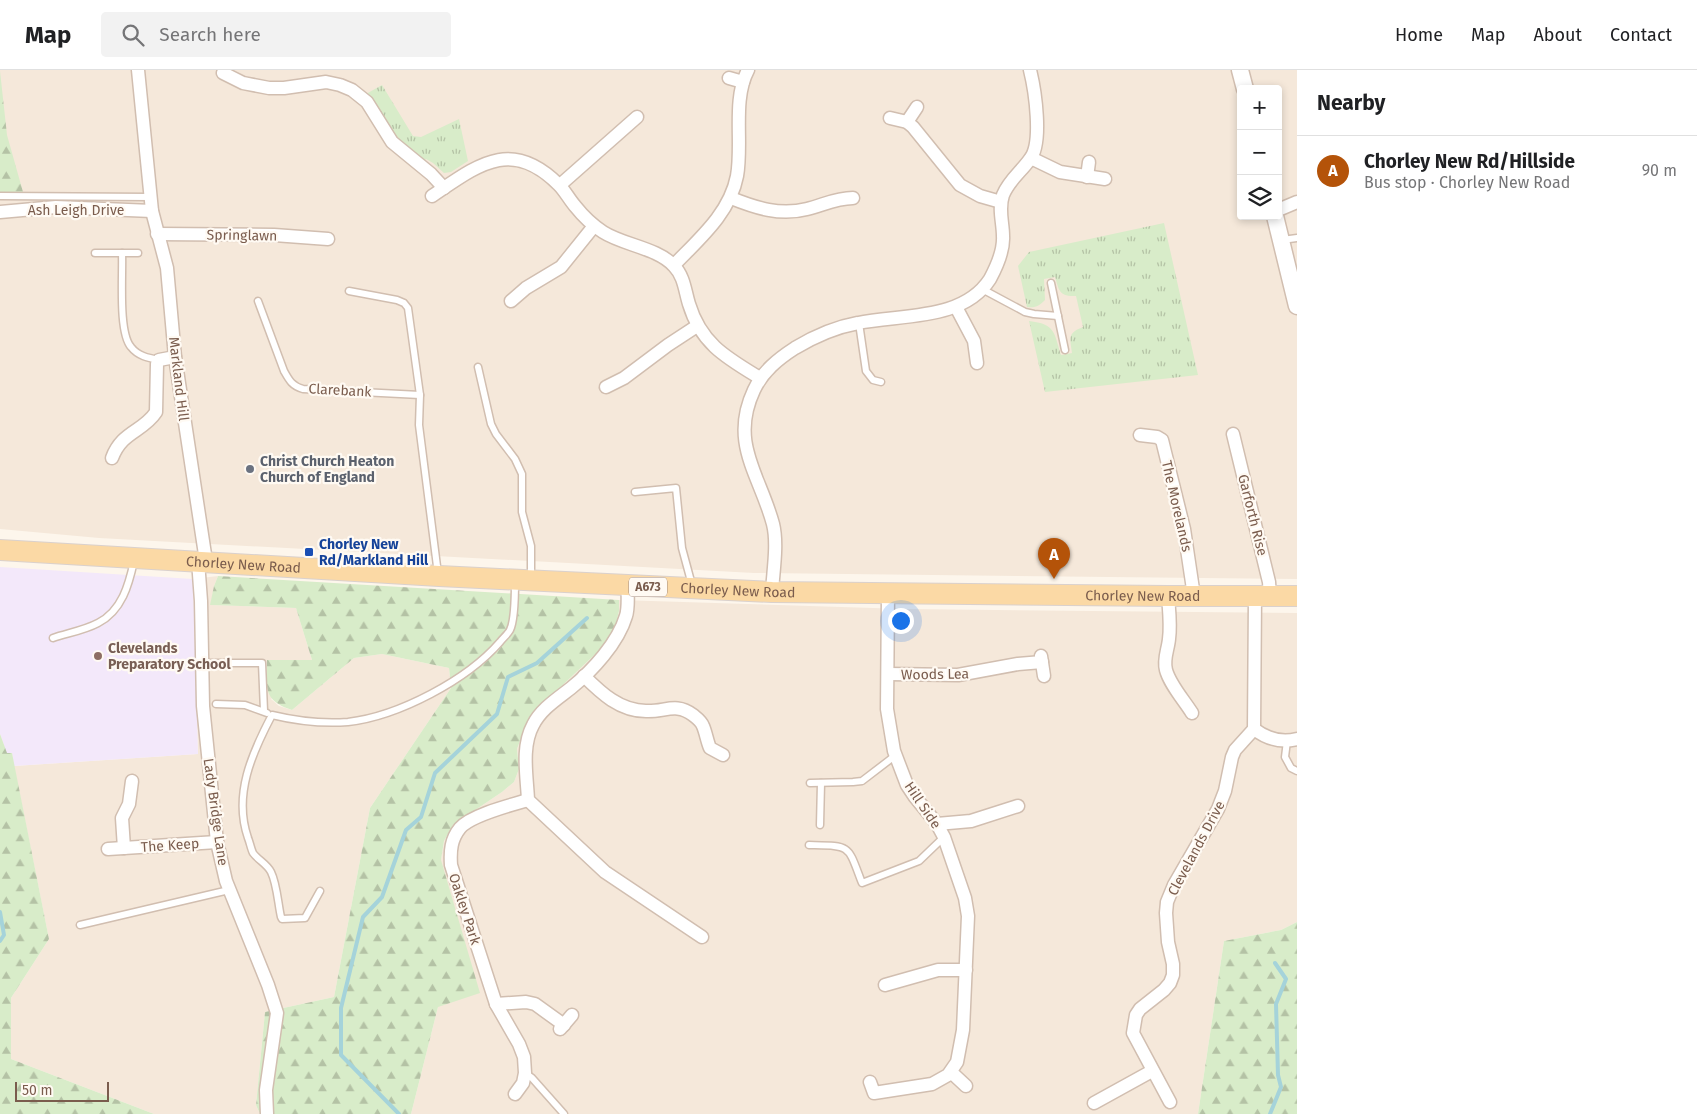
<!DOCTYPE html>
<meta charset="utf-8">
<style>
:root{--surface:#fff;--page:#f2f2f2;--text:#202124;--muted:#757577;--line:#e0e0e0;--accent:#b45309}
body{margin:0;font-family:"Fira Sans",sans-serif;background:var(--page);color:var(--text)}
.controls{position:absolute;right:15px;top:15px;display:grid;overflow:hidden;border-radius:5px;box-shadow:0 2px 8px #0003}
.controls button{width:45px;height:45px;display:grid;place-items:center;padding:0;border:0;border-bottom:1px solid var(--line);background:var(--surface);color:var(--text);font:25px sans-serif}
.scale{position:absolute;left:15px;bottom:12px;width:94px;box-sizing:border-box;padding-left:5px;border:2px solid #7a5c4d;border-top:0;font-size:14px;line-height:18px;white-space:nowrap;color:#7a5c4d;-webkit-text-stroke:4px #fffaf3;paint-order:stroke}
.you{position:absolute;left:900px;top:550px;width:18px;height:18px;margin:-12px;border:4px solid #fff;border-radius:50%;background:#1a73e8;box-shadow:0 0 0 8px #1a73e833}
.badge{display:grid;place-items:center;width:32px;height:32px;border-radius:50%;background:var(--accent);color:#fff;font-size:16px;font-weight:700}
.pin{position:absolute;translate:-50% -41px;filter:drop-shadow(0 1px 2px #0008)}
.pin::after{content:'';position:absolute;top:26px;width:18px;height:15px;background:inherit;clip-path:polygon(0 0,100% 0,50% 100%)}
.list{margin:0;padding:0;list-style:none}
h2{display:flex;justify-content:space-between;align-items:center;height:65px;margin:0;padding:0 20px;font-size:21px}
h2 small{font-size:16px;font-weight:400;color:var(--muted)}
.list li{display:grid;grid-template-columns:32px 1fr auto;gap:15px;align-items:center;box-sizing:border-box;height:70px;padding:0 20px;border-top:1px solid var(--line)}
.list b{display:block;font-size:19px;white-space:nowrap}
.list p{margin:0;font-size:16px;white-space:nowrap;color:var(--muted)}
.list em{font-size:16px;font-style:normal;color:var(--muted)}
.icon{flex:none;width:28px;height:28px;fill:none;stroke:currentColor;stroke-width:2;stroke-linecap:round;stroke-linejoin:round}
.map{position:relative;flex:none;width:1297px;height:1044px;overflow:hidden}
header{display:flex;align-items:center;gap:30px;box-sizing:border-box;height:70px;padding:0 25px;background:var(--surface);border-bottom:1px solid var(--line)}
header strong{font-size:24px}
nav{display:flex;gap:28px;margin-inline-start:auto;font-size:18px}
.search{width:350px;height:45px;background:var(--page);display:flex;align-items:center;gap:12px;box-sizing:border-box;padding:0 18px;border-radius:5px;color:var(--muted);font-size:19px}
main{display:flex}
aside{flex:1;background:var(--surface)}
.map>svg:first-child{display:block}
.residential{fill:#f5e8da;fill-rule:evenodd}
.education{fill:#f3e8fa}
.grass{fill:url(#grass-tufts)}
.forest{fill:url(#forest-firs)}
.lines{fill:none;stroke-linecap:round;stroke-linejoin:round}
.stream{stroke:#a5d3da;stroke-width:4}
.service-casing{stroke:#d1beb0;stroke-width:9}
.minor-casing{stroke:#d1beb0;stroke-width:15}
.tertiary-casing{stroke:#d1beb0;stroke-width:19}
.primary-casing{stroke:#dad1cd;stroke-width:22}
.service{stroke:#fff;stroke-width:6}
.minor{stroke:#fff;stroke-width:12}
.tertiary{stroke:#fff;stroke-width:16}
.primary{stroke:#fbd9a5;stroke-width:20}
.worship-dot{fill:#6b7280;stroke:#fffaf3;stroke-width:2}
.transit-dot{fill:#1a4fb4;stroke:#fffaf3;stroke-width:2}
.education-dot{fill:#8d6e63;stroke:#fffaf3;stroke-width:2}
.labels{text-anchor:middle;stroke-width:4.5;stroke-linejoin:round;paint-order:stroke}
.shield{fill:#fffaf3;stroke:#a28b7f;stroke-width:1}
.shield-label{font-size:12px;font-weight:bold;fill:#7a5c4d}
.street-label{font-size:14px;fill:#7a5c4d;stroke:#fffaf3}
.worship-label{font-size:14px;font-weight:bold;fill:#5b616d;stroke:#fffaf3;text-anchor:start}
.transit-label{font-size:14px;font-weight:bold;fill:#164399;stroke:#fffaf3;text-anchor:start}
.education-label{font-size:14px;font-weight:bold;fill:#785e54;stroke:#fffaf3;text-anchor:start}
</style>
<header>
<strong>Map</strong>
<div class="search"><svg class="icon" aria-label="search" viewBox="0 0 24 24"><circle cx="10" cy="10" r="6"/><path d="M15 15l6 6"/></svg>Search here</div>
<nav><a>Home</a><a>Map</a><a>About</a><a>Contact</a></nav>
</header>
<main>
<div class="map">
<svg width="1297" height="1044" viewBox="0 0 1297 1044">
<defs>
<pattern id="grass-tufts" width="24" height="20" patternUnits="userSpaceOnUse" patternTransform="scale(1.25)"><rect width="24" height="20" fill="#d8ecc9"/><path d="M3 7l-1-3M5 7V3M7 7l1-3M15 17l-1-3M17 17v-4M19 17l1-3" fill="none" stroke="#b4c2a5"/></pattern>
<pattern id="forest-firs" width="22" height="20" patternUnits="userSpaceOnUse" patternTransform="scale(1.25)"><rect width="22" height="20" fill="#d8ecc9"/><path d="M5 1l3.5 6h-7zM16 11l3.5 6h-7z" fill="#b4c2a5"/></pattern>
</defs>
<rect width="100%" height="100%" fill="#fdf6ec"/>
<!-- residential -->
<g class="residential">
<path d="M0 0H1297V509L754 503 99 468 0 459ZM1241 19H1278V146H1241Z"/>
<path d="M218 506 214 516 211 535 296 538 312 590 271 629 279 636 292 640 354 588 382 584 449 598 451 618 370 738 334 927 265 942 256 1035 260 1044H154L11 989V928L49 869 14 696 198 684 193 509Z"/>
<path d="M619 530 905 539 1297 543V852L1281 860 1224 871 1198 1044H411L438 937 441 790 444 771 453 755 502 722 514 712 519 699 517 679 529 647 608 572 616 553 619 541Z"/>
</g>
<!-- education -->
<path class="education" d="M0 497 193 509 198 684 14 696 12 683 7 684 0 664Z"/>
<!-- grass -->
<g class="grass">
<path d="M382 15 413 66 421 67 459 49 468 91 451 102 444 103 433 93 426 89 423 92C397 70 385 52 366 24Z"/>
<path d="M1164 153 1198 305 1045 322 1029 251C1056 254 1054 263 1061 285L1072 283C1070 268 1067 263 1083 257L1076 226C1059 227 1059 220 1055 207L1044 209 1045 230C1039 236 1036 238 1027 237L1018 196 1029 182Z"/>
</g>
<!-- forest -->
<g class="forest">
<path d="M0 1 7 65 23 122H0Z"/>
<path d="M218 506 619 530V541L616 553 608 572 529 647 517 679 519 699 514 712 502 722 453 755 444 771 441 790 480 923 438 937 411 1044H260L256 1035 265 942 334 927 370 738 451 618 449 598 382 584 354 588 292 640C262 630 267 618 267 590H312L296 538 210 535 214 516Z"/>
<path d="M0 664 7 683H12L49 869 11 928V989L154 1044H0Z"/>
<path d="M1297 852V1044H1198L1224 871 1281 860Z"/>
</g>
<g class="lines">
<!-- stream -->
<g class="stream">
<path d="M0 842 4 865 0 871"/>
<path d="M399 1044 341 985V938L363 847 382 827 406 760 421 747 435 703 497 644 508 607 537 593 587 548"/>
<path d="M1270 1044 1281 1017 1278 1005 1276 934 1286 909 1275 893"/>
</g>
<!-- service casing -->
<g class="service-casing">
<g id="service">
<path d="M0 126 151 127"/>
<path d="M1282 170 1297 168"/>
<path d="M95 183H138"/>
<path d="M122 183C123 205 118 262 131 277 138 286 148 288 159 290"/>
<path d="M1051 213 1065 280"/>
<path d="M982 219 1025 242 1034 244 1058 246"/>
<path d="M349 221 397 230 404 233 408 238 420 325 419 355 438 504"/>
<path d="M258 231 284 301C289 310 292 316 303 319L420 325"/>
<path d="M859 253 866 301 873 310 881 312"/>
<path d="M478 297 491 354 496 364 515 389 522 404V442L531 476V509"/>
<path d="M635 422 676 418 682 478 692 515"/>
<path d="M53 568C68 563 85 560 98 553 122 541 129 514 134 491"/>
<path d="M202 593H262L264 641"/>
<path d="M216 634 245 635 267 643"/>
<path d="M1287 671 1285 687 1291 698 1297 701"/>
<path d="M810 713 853 712 862 711 896 685"/>
<path d="M820 755 821 713"/>
<path d="M809 775C852 776 847 774 862 813L919 791 944 767"/>
<path d="M320 821 305 848 282 849 281 847C278 834 277 814 271 802 267 794 258 790 253 783 251 779 250 773 248 768 233 725 252 683 272 645 297 651 322 654 348 652 399 646 467 610 500 572 503 568 508 564 510 560 515 550 515 523 515 511"/>
<path d="M80 855 229 820"/>
<path d="M525 1003 532 1008 564 1044"/>
</g>
</g>
<!-- minor casing -->
<g class="minor-casing">
<g id="minor">
<path d="M138 0 152 141 167 198 175 287 206 491"/>
<path d="M223 3 243 13 269 18H284L326 12 340 15 352 20 367 32 392 72 431 104 444 118"/>
<path d="M729 8 743 12"/>
<path d="M890 48 907 52 913 57 960 115 980 126 1001 132"/>
<path d="M907 52 917 37"/>
<path d="M1031 88 1060 102 1105 109"/>
<path d="M1087 107 1089 92"/>
<path d="M560 115 637 47"/>
<path d="M432 126C478 95 511 67 559 115 565 121 569 129 575 136 583 146 592 155 603 162 623 175 658 178 674 196 684 206 685 221 689 234 701 274 727 288 760 308"/>
<path d="M731 128C756 138 780 146 807 139 823 135 836 128 853 128"/>
<path d="M1278 140 1297 132"/>
<path d="M0 142 56 137 152 141"/>
<path d="M157 164 274 165 328 169"/>
<path d="M674 195C699 169 730 143 737 106 743 73 732 30 748 0"/>
<path d="M511 231 526 218 561 197 594 156"/>
<path d="M956 237 974 271 977 293"/>
<path d="M606 317 624 308 668 275 697 256"/>
<path d="M1233 364 1269 512 1270 526"/>
<path d="M1140 365 1157 367 1162 370 1184 459 1194 526"/>
<path d="M112 388C122 361 143 362 156 342L157 294 159 290 175 287"/>
<path d="M198 491 201 531 203 636 217 772 226 811 268 915 277 943 266 1020 267 1044"/>
<path d="M628 516C627 526 629 537 626 546 618 573 592 601 571 618 557 629 541 639 533 655 521 677 527 706 528 730L605 802 702 867"/>
<path d="M772 522C773 502 778 474 773 454 760 405 729 373 754 320 763 301 778 289 795 278 815 266 836 257 858 253 901 244 963 251 990 209 997 196 1004 181 1003 166 1003 152 998 139 1003 125 1009 110 1021 102 1030 89 1043 73 1035 20 1030 0"/>
<path d="M1168 526C1169 540 1171 555 1169 569 1168 580 1163 589 1166 600 1170 615 1184 630 1192 643"/>
<path d="M1041 586 1044 606"/>
<path d="M888 604 958 605 1018 594 1042 592"/>
<path d="M584 606C601 623 620 641 646 641 665 642 676 632 693 645 698 649 701 651 703 656 706 663 707 671 710 678L723 685"/>
<path d="M1254 659C1267 669 1281 673 1297 669"/>
<path d="M937 754 971 751 1018 736"/>
<path d="M124 778 122 748 129 734 132 711"/>
<path d="M108 779 217 772"/>
<path d="M885 915 938 900H966"/>
<path d="M496 934 526 932 535 934 564 955"/>
<path d="M560 959 572 945"/>
<path d="M951 1002 966 1016"/>
<path d="M870 1012 874 1023 932 1014 948 1005 957 992 963 960 968 846 965 828 944 767 937 754 915 727 907 715 894 681 887 639 888 524"/>
<path d="M515 1024 523 1013 525 1003 524 987 519 974 496 934 451 795C450 781 451 769 460 758 471 745 511 735 528 730"/>
<path d="M1170 1032 1133 963 1136 945 1140 939 1164 920 1170 913 1173 905V894L1168 872 1166 843 1167 832 1174 815 1218 739 1225 721 1232 687 1235 680 1254 659 1255 526"/>
<path d="M1094 1033 1152 1001"/>
</g>
</g>
<!-- tertiary casing -->
<g class="tertiary-casing">
<g id="tertiary">
<path d="M1240 0 1245 19"/>
<path d="M1275 146 1297 236"/>
</g>
</g>
<!-- primary casing -->
<g class="primary-casing">
<g id="primary">
<path id="s1" d="M0 480 439 506 772 522 1168 526H1297"/>
</g>
</g>
<!-- service -->
<use href="#service" class="service"/>
<!-- minor -->
<use href="#minor" class="minor"/>
<!-- tertiary -->
<use href="#tertiary" class="tertiary"/>
<!-- primary -->
<use href="#primary" class="primary"/>
</g>
<!-- markers -->
<circle class="worship-dot" cx="250" cy="399" r="5"/>
<rect class="transit-dot" x="304" y="477" width="10" height="10" rx="2.5"/>
<circle class="education-dot" cx="98" cy="586" r="5"/>
<g class="labels">
<!-- shield labels -->
<rect class="shield" x="629" y="507.5" width="38" height="19" rx="4"/>
<g class="shield-label">
<text x="648" y="521">A673</text>
</g>
<!-- street labels -->
<g class="street-label">
<text x="76" y="145">Ash Leigh Drive</text>
<text transform="translate(242 165) rotate(1)" y="5">Springlawn</text>
<text transform="translate(179 309) rotate(83)" y="5">Markland Hill</text>
<text transform="translate(340 320) rotate(3)" y="5">Clarebank</text>
<text transform="translate(1177 436) rotate(77)" y="5">The Morelands</text>
<text transform="translate(1253 445) rotate(76)" y="5">Garforth Rise</text>
<text dy="5" stroke="none"><textPath href="#s1" startOffset="244">Chorley New Road</textPath></text>
<text dy="5" stroke="none"><textPath href="#s1" startOffset="739">Chorley New Road</textPath></text>
<text dy="5" stroke="none"><textPath href="#s1" startOffset="1144">Chorley New Road</textPath></text>
<text transform="translate(935 604) rotate(-1)" y="5">Woods Lea</text>
<text transform="translate(923 735) rotate(56)" y="5">Hill Side</text>
<text transform="translate(216 742) rotate(82)" y="5">Lady Bridge Lane</text>
<text transform="translate(170 775) rotate(-4)" y="5">The Keep</text>
<text transform="translate(1196 778) rotate(-62)" y="5">Clevelands Drive</text>
<text transform="translate(465 839) rotate(72)" y="5">Oakley Park</text>
</g>
<!-- worship labels -->
<g class="worship-label">
<text x="260" y="396">Christ Church Heaton<tspan x="260" dy="16">Church of England</tspan></text>
</g>
<!-- transit labels -->
<g class="transit-label">
<text x="319" y="479">Chorley New<tspan x="319" dy="16">Rd/Markland Hill</tspan></text>
</g>
<!-- education labels -->
<g class="education-label">
<text x="108" y="583">Clevelands<tspan x="108" dy="16">Preparatory School</tspan></text>
</g>
</g>
</svg>
<div class="controls">
<button>+</button>
<button>−</button>
<button><svg class="icon" aria-label="layers" viewBox="0 0 24 24"><path d="M12 4l9 5-9 5-9-5zM3 14l9 5 9-5"/></svg></button>
</div>
<div class="scale">50 m</div>
<div class="you"></div>
<div class="pin badge" style="left:1054px;top:509px">A</div>
</div>
<aside>
<h2>Nearby<small></small></h2>
<ul class="list">
<li><span class="badge">A</span><div><b>Chorley New Rd/Hillside</b><p>Bus stop · Chorley New Road</p></div><em>90 m</em></li>
</ul>
</aside>
</main>
